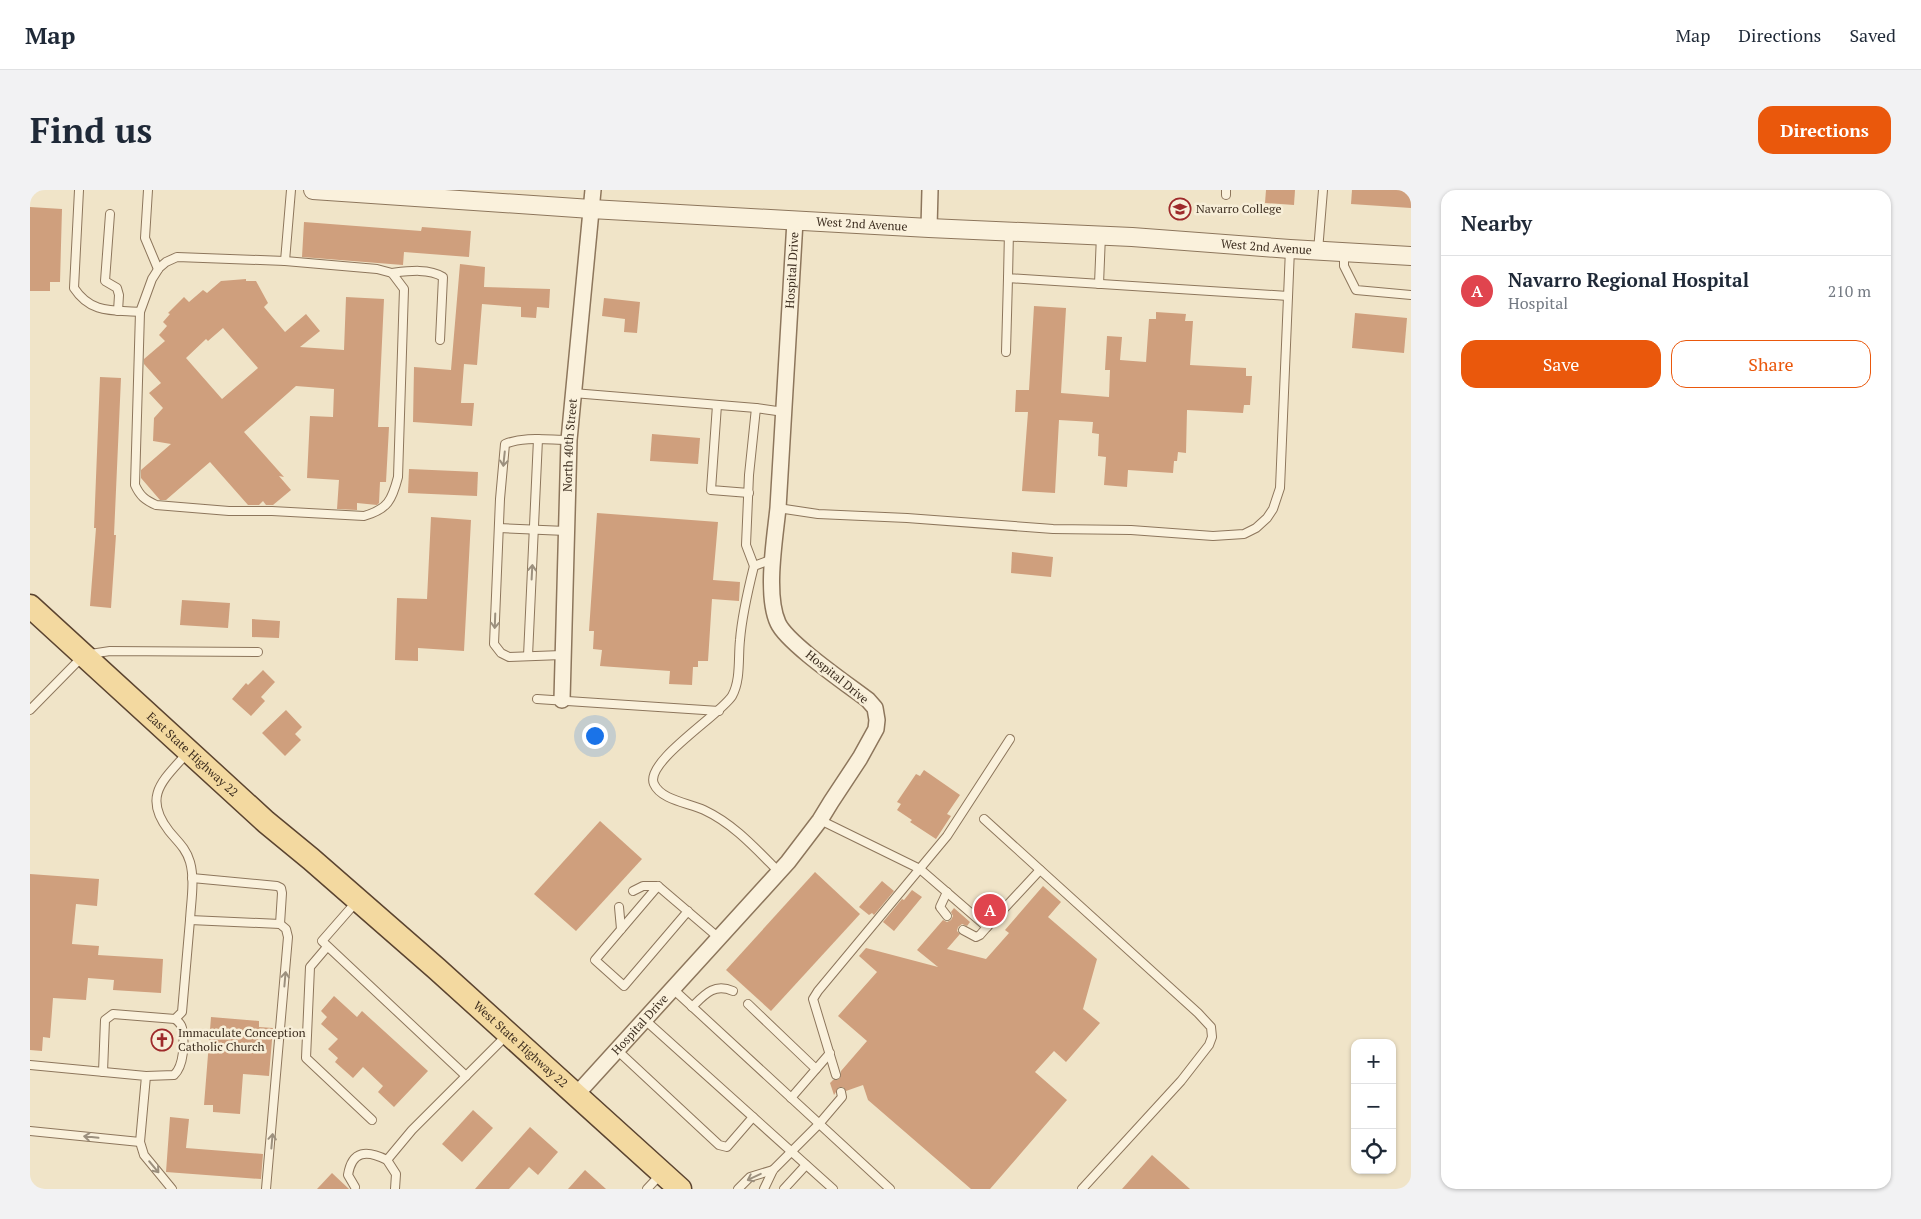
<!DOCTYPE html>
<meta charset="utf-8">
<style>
:root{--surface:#fff;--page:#f2f2f3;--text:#1f2937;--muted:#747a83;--line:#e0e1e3;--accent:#ea580c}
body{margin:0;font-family:"PT Serif",serif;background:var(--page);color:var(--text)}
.controls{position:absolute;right:15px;bottom:15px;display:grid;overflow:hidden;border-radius:10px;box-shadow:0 1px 4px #0004}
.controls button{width:45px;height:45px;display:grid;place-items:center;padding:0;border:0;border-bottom:1px solid var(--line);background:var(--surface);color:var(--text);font:25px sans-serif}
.you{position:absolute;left:564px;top:545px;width:18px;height:18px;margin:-12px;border:4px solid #fff;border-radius:50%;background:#1a73e8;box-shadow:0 0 0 8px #1a73e833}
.badge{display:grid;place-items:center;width:32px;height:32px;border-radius:50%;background:var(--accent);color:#fff;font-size:16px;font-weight:700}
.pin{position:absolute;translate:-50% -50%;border:2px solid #fff;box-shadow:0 1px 5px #0006}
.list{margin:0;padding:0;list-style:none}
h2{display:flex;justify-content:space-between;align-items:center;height:65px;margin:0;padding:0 20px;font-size:21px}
h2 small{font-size:16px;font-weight:400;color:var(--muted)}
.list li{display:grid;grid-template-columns:32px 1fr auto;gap:15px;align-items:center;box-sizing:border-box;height:70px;padding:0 20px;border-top:1px solid var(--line)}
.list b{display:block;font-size:19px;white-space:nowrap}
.list p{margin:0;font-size:16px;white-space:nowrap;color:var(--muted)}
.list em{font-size:16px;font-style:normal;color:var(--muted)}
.actions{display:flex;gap:10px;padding:15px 20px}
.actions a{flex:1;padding:11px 0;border:1px solid var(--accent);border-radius:15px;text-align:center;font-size:18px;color:var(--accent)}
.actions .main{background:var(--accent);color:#fff}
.icon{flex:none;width:28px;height:28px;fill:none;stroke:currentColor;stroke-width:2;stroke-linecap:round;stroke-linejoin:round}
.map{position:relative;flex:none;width:1381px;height:999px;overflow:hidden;border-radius:15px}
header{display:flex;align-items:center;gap:30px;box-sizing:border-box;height:70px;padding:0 25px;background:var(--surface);border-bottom:1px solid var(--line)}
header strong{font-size:24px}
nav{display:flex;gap:28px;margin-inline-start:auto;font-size:18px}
.intro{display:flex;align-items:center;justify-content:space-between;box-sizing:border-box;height:120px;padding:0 30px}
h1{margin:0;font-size:35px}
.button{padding:12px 22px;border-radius:15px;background:var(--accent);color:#fff;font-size:18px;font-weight:700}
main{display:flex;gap:30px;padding:0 30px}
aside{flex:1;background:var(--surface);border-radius:15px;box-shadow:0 1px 4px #0004}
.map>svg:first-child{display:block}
.building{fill:#cf9f7d;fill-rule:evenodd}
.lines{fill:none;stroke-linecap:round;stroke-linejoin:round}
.service-casing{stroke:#8d765c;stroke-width:10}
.minor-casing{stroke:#8d765c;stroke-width:18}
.tertiary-casing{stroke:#8d765c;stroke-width:20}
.primary-casing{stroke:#5b4430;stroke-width:25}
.service{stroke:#faf1dc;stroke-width:8}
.minor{stroke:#faf1dc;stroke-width:15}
.tertiary{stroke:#faf1dc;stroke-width:18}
.primary{stroke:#f3d9a0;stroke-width:22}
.oneway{stroke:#9c907e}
.labels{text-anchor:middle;stroke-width:5;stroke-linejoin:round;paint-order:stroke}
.poi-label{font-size:12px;fill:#3d2e20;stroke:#f7eed8;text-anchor:start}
.street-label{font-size:12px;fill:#3d2e20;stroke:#f7eed8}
</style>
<header>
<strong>Map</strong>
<nav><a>Map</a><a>Directions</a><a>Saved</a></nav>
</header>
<div class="intro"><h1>Find us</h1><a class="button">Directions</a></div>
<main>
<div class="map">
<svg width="1381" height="999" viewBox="0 0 1381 999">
<rect width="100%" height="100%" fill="#f0e4c8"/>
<!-- building -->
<g class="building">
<path d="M1236 0H1265L1264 15 1235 13Z"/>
<path d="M1322 0H1381V18L1321 14Z"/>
<path d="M0 17 32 19 30 92H20V101H0Z"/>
<path d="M274 32 391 41 392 37 441 41 439 67 374 62 373 75 272 67Z"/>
<path d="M430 74 455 77 454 97 520 99 519 118 507 117 506 128 491 127V117L452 114 447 175 434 174 431 213H444L442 236 383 232 384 177 421 180Z"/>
<path d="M216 89V91H226L238 113 234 117 255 142 276 124 290 141 270 157 314 160 316 107 354 109 348 237H359L356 292H350L349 313 347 315 327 313V320L307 319 309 290 277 288 280 226 303 227 304 199 266 196 214 242 254 287 249 286 261 300 243 315H236L233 311 229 315H218L180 272 136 310H130L111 288V280L141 254 123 251 124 228 133 218 119 203 131 193 114 174V169L135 151 129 145 137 136 133 132 140 124 138 123 154 107 159 112 173 100 177 103 191 91ZM193 138 228 178 192 209 156 168 176 149 178 151Z"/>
<path d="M574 108 610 112 607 143 594 142 595 129 572 126Z"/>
<path d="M1004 116 1036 118 1031 203 1079 207 1080 180H1075L1077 146 1092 147 1090 170 1116 172 1119 129H1126V122L1156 124 1155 131H1163L1160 175 1216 178V186H1222L1220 215H1214L1213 223 1157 220 1156 263 1148 262 1147 271H1144L1143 283 1098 280 1097 297 1074 295 1076 267 1068 266 1069 244 1062 243 1063 232 1029 230 1025 303 992 301 998 222H985L986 200H999Z"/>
<path d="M1325 123 1377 128 1374 163 1322 158Z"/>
<path d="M70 187 91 188 84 345H86L81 418 60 416 66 338H64Z"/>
<path d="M622 244 670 248 668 274 620 271Z"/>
<path d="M379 279 448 282 447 306 378 303Z"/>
<path d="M567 323 688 332 683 390 710 392 709 411 682 409 678 471H668V477H663L662 495 639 494 640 481 570 476 572 460 563 459 564 441H559Z"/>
<path d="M401 327 441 330 434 461 388 458V471L365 470 367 408 397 409Z"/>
<path d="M982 362 1023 367 1021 387 981 383Z"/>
<path d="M152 410 200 413 198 438 150 435Z"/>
<path d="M222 429 250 431 249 448 222 447Z"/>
<path d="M233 480 245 492 231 507 235 511 221 526 202 509 216 493 218 495Z"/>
<path d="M256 520 272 537 265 544 271 550 255 566 232 543Z"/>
<path d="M894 580 930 605 917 624 921 626 906 649 880 632 882 630 867 620 871 614 867 612 886 584 890 586Z"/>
<path d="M570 631 612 669 546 741 504 704Z"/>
<path d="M785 682 830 724 741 821 696 780Z"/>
<path d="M0 684 69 689 67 716 46 714 42 754 69 756 68 765 133 769 131 803 83 800 84 790 58 788 56 810 23 808 20 848 13 847 12 861 0 860Z"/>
<path d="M852 691 864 701 844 725 842 723 839 725 829 717Z"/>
<path d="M1013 696 1031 712 1018 727 1067 769 1053 819 1070 833 1036 872 1024 861 1005 882 1037 910 960 999H941L838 910 833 895 816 901 813 897H809L804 905 800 893 803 890H807L810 888 811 881 837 851 808 826 847 782 829 766 836 758 908 777 887 760 913 730 917 732 921 730 923 726 921 722 924 718 940 732 937 736 932 734 928 737 927 741 930 744 917 759 956 769 979 743 975 740Z"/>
<path d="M882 700 892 707 864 741 853 732 872 709 874 710Z"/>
<path d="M304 806 327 827 332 821 398 881 364 917 348 902 353 896 333 877 323 888 305 872 308 868 298 859 308 849 291 834 297 827 291 821Z"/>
<path d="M181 827 229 831V837L243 838 239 886 213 884 210 924 183 922V915H174Z"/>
<path d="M443 920 463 938 432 972 412 954Z"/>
<path d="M140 927 159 929 156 958 233 964 231 989 136 982Z"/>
<path d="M500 937 528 962 508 985 499 977 479 999H445Z"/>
<path d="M1122 965 1160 999H1092Z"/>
<path d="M555 980 576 999H538Z"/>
<path d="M302 983 319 999H320H287Z"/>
</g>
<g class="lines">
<!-- service casing -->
<g class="service-casing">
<g id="service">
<path d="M49 0 44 98C61 124 83 120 110 122"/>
<path d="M118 0 115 48 128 79"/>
<path d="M1196 5V0"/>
<path d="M80 24 75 91 87 98 89 105 88 121"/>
<path d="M979 41 978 88 1258 106"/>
<path d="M1288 61 1293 0"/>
<path d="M1314 62V76L1326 100 1381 105"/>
<path d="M147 67 255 71 347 79 362 83 374 99 368 287C362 310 358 319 334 326L242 321H199L126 315C115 310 110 306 105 295L110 122 122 89 129 78 136 72Z"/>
<path d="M255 71 261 0"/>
<path d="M362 83C378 81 399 78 413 87L410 150"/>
<path d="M1069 94 1071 45"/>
<path d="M976 162 978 88"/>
<path d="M543 203 726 218"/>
<path d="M687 215 681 300 719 303"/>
<path d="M748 318 788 324 877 328 1023 339 1101 340 1183 346 1214 344 1226 338 1237 328 1243 319 1250 298 1260 59"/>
<path d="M469 338 536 341"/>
<path d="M743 369 724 376C718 400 712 425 710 450 708 467 711 490 702 506 690 525 614 572 624 594 631 610 659 613 674 620 704 634 726 659 749 682"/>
<path d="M724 376 716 355 719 285 726 218 754 222"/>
<path d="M532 465 479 467 471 463 464 454 470 309 475 254C494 246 518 250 539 250"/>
<path d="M498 466 508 249"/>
<path d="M507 509 689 521"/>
<path d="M0 520 54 465 80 461 228 462"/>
<path d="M158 562C135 589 111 605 139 641 147 651 156 658 160 672 165 690 161 711 160 730L250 734 256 739 258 747 236 999"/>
<path d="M954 629 1168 823 1181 837 1182 847 1179 855 1151 891 1052 999"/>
<path d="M790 630 890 679 957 737 1010 680"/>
<path d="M162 688 247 696 251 698 252 703 250 734"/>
<path d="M603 701 613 696H628"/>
<path d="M327 711 292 751 436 886"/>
<path d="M589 717 591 739"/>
<path d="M658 721 594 796 565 770 628 696 689 748"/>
<path d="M917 726 910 717 917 702"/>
<path d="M933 740 946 747 950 745 957 737"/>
<path d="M297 757 280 777 276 868 342 930"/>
<path d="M643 799 860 999"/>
<path d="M718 814 786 879"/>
<path d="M662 817C675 804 684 793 703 801"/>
<path d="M145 829 152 822 160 730"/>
<path d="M615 830 803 999"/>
<path d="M588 861 689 955 697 957 723 927"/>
<path d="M0 875 116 886 110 952 114 965 142 999"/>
<path d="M73 882 75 830 83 824 145 829C148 831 151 834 152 838 155 851 154 876 144 885L116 886"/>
<path d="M806 885 783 809 788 801 917 646 980 549"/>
<path d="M761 908 800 863"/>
<path d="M0 941 110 952"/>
<path d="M325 997 318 985C322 960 337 960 357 970"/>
<path d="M365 999 366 984 357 970 382 940 477 845"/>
<path d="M617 999 631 984"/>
<path d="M708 999 720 987 743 980"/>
<path d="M734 999 743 980 789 934 812 907 811 902"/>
<path d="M754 999 776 975"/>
</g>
</g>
<!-- minor casing -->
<g class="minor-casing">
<g id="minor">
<path d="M899 38 900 0"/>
<path id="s1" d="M532 510 539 250 563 0"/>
<path id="s2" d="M546 905 758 672 790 630 801 612 830 568 846 539 847 530 845 518 838 510C817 494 757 453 748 433 735 405 745 348 748 318L765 31"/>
</g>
</g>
<!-- tertiary casing -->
<g class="tertiary-casing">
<g id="tertiary">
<path id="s3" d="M283 0 561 19 899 38 1102 47 1260 59 1381 66"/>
</g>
</g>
<!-- primary casing -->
<g class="primary-casing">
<g id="primary">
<path id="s4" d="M0 416 236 632 281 669 407 779 650 999"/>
</g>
</g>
<!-- service -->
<use href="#service" class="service"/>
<!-- minor -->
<use href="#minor" class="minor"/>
<!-- tertiary -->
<use href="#tertiary" class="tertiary"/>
<!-- primary -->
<use href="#primary" class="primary"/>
</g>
<!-- one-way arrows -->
<defs><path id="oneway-shaft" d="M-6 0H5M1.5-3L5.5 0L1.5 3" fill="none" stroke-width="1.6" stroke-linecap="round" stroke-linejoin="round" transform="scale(1.25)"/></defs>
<g class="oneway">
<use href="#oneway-shaft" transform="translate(474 269) rotate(96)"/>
<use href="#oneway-shaft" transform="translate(502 382) rotate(-87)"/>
<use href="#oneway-shaft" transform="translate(465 431) rotate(92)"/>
<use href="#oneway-shaft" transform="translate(255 789) rotate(-85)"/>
<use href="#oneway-shaft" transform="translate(61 947) rotate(-174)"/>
<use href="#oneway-shaft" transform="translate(242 951) rotate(-85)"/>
<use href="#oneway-shaft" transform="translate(124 977) rotate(50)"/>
<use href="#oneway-shaft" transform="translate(724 987) rotate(155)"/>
</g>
<!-- icons -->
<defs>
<g id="university-ring" transform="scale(1.125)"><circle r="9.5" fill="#f7eed8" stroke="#9e2a2b" stroke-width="1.5"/><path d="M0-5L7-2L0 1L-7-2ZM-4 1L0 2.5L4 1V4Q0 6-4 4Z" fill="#9e2a2b"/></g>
<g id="church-ring" transform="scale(1.125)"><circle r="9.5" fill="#f7eed8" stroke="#9e2a2b" stroke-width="1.5"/><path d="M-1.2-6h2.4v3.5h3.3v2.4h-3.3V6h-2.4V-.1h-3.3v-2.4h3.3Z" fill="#9e2a2b"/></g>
</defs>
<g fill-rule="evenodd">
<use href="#university-ring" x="1150" y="19"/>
<use href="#church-ring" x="132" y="850"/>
</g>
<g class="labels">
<!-- poi labels -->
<g class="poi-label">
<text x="1166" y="23">Navarro College</text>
<text x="148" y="847">Immaculate Conception<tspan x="148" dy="14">Catholic Church</tspan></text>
</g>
<!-- street labels -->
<g class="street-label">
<text dy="4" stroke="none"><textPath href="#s3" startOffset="550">West 2nd Avenue</textPath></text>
<text dy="4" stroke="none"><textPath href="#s3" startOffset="955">West 2nd Avenue</textPath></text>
<text dy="4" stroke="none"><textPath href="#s2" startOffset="980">Hospital Drive</textPath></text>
<text dy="4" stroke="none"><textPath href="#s1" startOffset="255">North 40th Street</textPath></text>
<text transform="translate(807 487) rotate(39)" y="4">Hospital Drive</text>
<text dy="4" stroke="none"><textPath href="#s4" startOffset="220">East State Highway 22</textPath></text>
<text dy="4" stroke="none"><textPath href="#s2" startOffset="95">Hospital Drive</textPath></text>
<text dy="4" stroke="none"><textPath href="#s4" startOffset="658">West State Highway 22</textPath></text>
</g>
</g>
</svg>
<div class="controls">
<button>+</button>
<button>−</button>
<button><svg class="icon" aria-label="locate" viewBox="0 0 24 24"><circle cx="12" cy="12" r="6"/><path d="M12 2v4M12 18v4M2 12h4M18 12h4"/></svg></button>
</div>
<div class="you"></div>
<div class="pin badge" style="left:960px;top:720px;background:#e0444e">A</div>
</div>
<aside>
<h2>Nearby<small></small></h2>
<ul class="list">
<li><span class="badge" style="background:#e0444e">A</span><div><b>Navarro Regional Hospital</b><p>Hospital</p></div><em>210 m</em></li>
</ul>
<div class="actions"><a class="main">Save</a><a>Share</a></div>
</aside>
</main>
